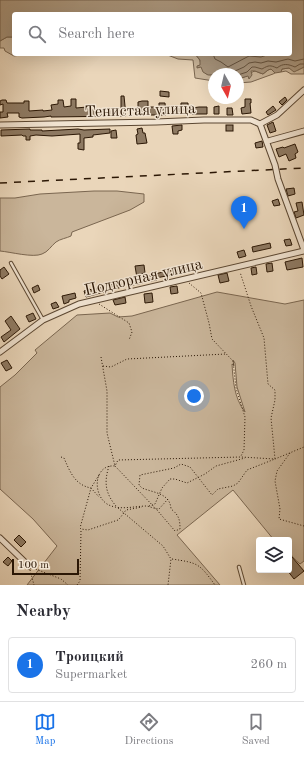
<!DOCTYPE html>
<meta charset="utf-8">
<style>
:root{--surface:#fff;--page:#f2f2f3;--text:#2b2b33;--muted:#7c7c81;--line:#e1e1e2;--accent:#1a73e8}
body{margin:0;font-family:"Old Standard TT",serif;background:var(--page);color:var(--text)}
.controls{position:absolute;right:12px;bottom:12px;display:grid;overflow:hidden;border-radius:4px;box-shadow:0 4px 16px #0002}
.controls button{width:36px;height:36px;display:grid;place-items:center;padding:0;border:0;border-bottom:1px solid var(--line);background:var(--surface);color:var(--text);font:20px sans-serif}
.compass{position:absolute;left:208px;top:68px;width:36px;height:36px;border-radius:50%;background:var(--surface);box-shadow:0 4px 16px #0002;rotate:172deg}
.scale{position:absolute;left:12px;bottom:10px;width:67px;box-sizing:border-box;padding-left:4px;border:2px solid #2b1705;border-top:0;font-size:11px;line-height:14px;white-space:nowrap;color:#2b1705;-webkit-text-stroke:3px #f1e4d2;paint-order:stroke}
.you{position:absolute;left:194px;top:396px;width:14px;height:14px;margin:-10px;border:3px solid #fff;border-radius:50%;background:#1a73e8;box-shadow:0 0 0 6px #1a73e833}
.badge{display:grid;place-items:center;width:26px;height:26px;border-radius:50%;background:var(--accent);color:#fff;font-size:13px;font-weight:700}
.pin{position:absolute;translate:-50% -33px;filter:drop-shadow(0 1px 2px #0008)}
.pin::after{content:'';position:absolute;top:21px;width:14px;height:12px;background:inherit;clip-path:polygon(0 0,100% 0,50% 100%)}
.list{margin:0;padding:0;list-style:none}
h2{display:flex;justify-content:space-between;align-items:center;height:52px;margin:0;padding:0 16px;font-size:17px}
h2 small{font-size:13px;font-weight:400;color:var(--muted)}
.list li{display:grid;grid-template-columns:26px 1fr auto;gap:12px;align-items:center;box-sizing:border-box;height:56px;margin:0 8px 8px;padding:0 8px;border:1px solid var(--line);border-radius:4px}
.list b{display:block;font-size:15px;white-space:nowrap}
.list p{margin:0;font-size:13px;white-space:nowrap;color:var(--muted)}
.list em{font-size:13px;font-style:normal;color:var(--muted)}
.icon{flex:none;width:22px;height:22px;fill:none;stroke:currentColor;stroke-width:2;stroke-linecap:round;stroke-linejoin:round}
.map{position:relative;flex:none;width:304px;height:585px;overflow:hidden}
.search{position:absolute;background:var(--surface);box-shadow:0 4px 16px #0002;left:12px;right:12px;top:12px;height:44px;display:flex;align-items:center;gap:10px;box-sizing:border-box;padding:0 14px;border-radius:4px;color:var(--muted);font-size:15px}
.sheet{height:116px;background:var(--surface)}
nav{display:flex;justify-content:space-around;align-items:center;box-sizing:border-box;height:56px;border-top:1px solid var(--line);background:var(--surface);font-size:11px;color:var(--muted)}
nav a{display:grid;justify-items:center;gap:2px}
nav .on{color:var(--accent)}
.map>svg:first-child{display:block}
.green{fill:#cab69b;stroke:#7a6650;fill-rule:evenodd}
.water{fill:#a9957c;stroke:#77634c}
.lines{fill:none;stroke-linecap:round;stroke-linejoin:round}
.shore{stroke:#6a5640;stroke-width:1}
.building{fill:#8e7a63;stroke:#2b1705}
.lane-casing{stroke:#5b4732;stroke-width:4.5}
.street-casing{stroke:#5b4732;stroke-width:7}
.path{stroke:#2b1705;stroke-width:1;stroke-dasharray:1 2;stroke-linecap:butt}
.lane{stroke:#f1e4d2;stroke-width:2.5}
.street{stroke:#f1e4d2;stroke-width:5}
.rail{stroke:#2b1705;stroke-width:1.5;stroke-dasharray:7 7;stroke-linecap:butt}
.labels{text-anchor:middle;stroke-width:3;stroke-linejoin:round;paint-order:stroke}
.street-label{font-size:16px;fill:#2b1705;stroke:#f1e4d2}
</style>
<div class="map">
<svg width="304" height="585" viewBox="0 0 304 585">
<rect width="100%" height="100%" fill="#ead6ba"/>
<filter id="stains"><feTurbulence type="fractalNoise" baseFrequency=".005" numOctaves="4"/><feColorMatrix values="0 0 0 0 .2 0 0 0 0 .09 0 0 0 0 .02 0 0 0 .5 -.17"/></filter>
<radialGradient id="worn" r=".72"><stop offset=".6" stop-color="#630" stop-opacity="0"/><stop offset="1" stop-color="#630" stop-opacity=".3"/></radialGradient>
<!-- green -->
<g class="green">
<path d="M7 37H14V54H27L14 56 5 51 4 48H0V41Z"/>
<path d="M165 54H195C196 56 198 57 199 59 204 68 200 75 214 75V81L195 78 193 60 178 59Z"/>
<path d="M304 67V74H291L286 71 281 72 282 69 289 68 298 70Z"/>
<path d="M271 69 275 73 273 74 251 82 238 83V79C241 78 245 77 248 75 257 69 253 71 263 74L268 70Z"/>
<path d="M94 191H117L144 194V202L130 210 72 232 71 236C67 238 60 239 56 242 51 246 48 252 42 254 33 258 11 252 0 251V198H15L40 194Z"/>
<path d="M217 292 285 304 304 300V561L300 564C290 555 289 554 289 540H274L233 490 177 535 220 585H27L57 546 33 519 0 489V387L15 375 37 353 35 350 77 315 110 313 118 317 132 316ZM233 360 235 363 237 387 245 412C234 398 233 380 232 364L234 366Z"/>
</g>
<!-- water -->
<path class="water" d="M0 0H304V67L294 72 289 68 282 69 281 72 275 73 271 69 268 70 263 74 255 71H251L252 75 249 79 248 76 238 79V74L208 75 203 72 201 67 197 68V66L200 65V60L195 54H290V14H14V37H7L0 41Z"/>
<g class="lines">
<!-- shore -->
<g class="shore">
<path d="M213 54 215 59 221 62 228 67 249 56 261 57 267 55 280 54"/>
<path d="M231 74 235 71 244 67 249 63 255 62 261 63 268 61 276 62 288 59 295 61 304 59"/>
<path d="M238 75 247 72 252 67H255L262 69C269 65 270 65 277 68 283 63 288 64 295 67L300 64H304"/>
</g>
</g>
<!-- building -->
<g class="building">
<path d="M160 91 169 92V97L160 96Z"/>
<path d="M121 96H124L126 116 51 117V116L44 117 22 118 19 117V113H7L8 117 0 118V112H3V104L0 105V101L2 100H6L7 103H24V101H29V111L43 110V111L52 110 51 105 58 104V100H63L64 107 71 106V99H76V108L87 107 88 110H104V109H121Z"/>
<path d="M285 97 287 100 282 105 279 102Z"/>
<path d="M245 99H251V103H250L251 113 242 114 241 108 245 107Z"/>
<path d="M142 101H148V107H159V103H165L166 115H138V102Z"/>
<path d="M181 103H188V110H181V114H174V107H181Z"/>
<path d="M219 106V114H214V107Z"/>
<path d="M273 106 276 110 268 115 266 112Z"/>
<path d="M199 107H207V114H192V108Z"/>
<path d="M227 108H232L233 115H227Z"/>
<path d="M273 122 276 131 270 133 267 125Z"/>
<path d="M182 125V130L178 131V134H173L172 126Z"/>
<rect x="226" y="125" width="7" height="6"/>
<path d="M142 128 143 133H145L147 143 137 144 136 135 138 134 137 129Z"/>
<path d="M30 129V130H42V131L78 129 84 130 110 129V133L93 135V137L84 138V150L78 149V143H80V134L52 136 36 135 30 136V140H26V136H23L22 135 1 136V130Z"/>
<path d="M116 130 117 138H111V131Z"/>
<path d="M262 141 263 147 256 148 255 143Z"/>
<path d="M295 144 298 152 295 154 296 158 289 161 286 154 279 157 276 149 283 147 284 148Z"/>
<path d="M294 188 295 194 288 196 286 189Z"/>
<path d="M278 199 280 205 274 206 272 201Z"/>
<path d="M302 202 304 215 296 218 294 212 298 211 296 203Z"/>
<path d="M290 239 292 245 286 246 284 240Z"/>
<path d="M270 243 271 248 253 252 252 247Z"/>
<path d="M244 250 246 256 239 258 237 252Z"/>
<path d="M302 258 303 267 287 270 285 262Z"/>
<path d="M272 263 273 271 267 272 266 264Z"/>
<path d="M189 264 191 271 156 278 157 280 151 281 150 275 172 270Z"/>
<path d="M144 265 145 273 140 274 143 283 128 286 127 280 137 278 135 266Z"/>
<path d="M4 267 9 274 2 279 0 276V270Z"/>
<path d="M256 267 257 274 252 275 251 268Z"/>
<path d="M227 273 229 281 220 283 218 275Z"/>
<path d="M120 282 122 287 86 297 84 291 90 289 91 290 99 288Z"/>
<path d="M38 285 40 290 34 293 32 288Z"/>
<path d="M177 286 178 293 171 294 170 287Z"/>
<path d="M75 293 76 298 69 300V302L64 304 62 296Z"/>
<path d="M152 293 153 302 145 303 144 294Z"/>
<path d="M125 297 126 303 115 305 113 300Z"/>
<path d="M56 302 59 307 53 309 51 304Z"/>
<path d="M33 313 36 319 29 322 26 316Z"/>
<path d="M11 316 20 329 4 342 1 337 11 330 5 321Z"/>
<path d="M7 360 12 368 6 371 1 363Z"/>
<path d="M19 535 26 542 21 547 14 540Z"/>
<path d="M8 557 12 561 8 566 3 562Z"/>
<path d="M292 557 304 571 294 579 287 570H289V560Z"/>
</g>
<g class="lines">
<!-- lane casing -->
<g class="lane-casing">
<g id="lane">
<path d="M11 263 43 320"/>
<path d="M239 567 244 585"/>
</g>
</g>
<!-- street casing -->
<g class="street-casing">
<g id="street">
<path d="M260 124 277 115 304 90"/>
<path d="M0 125 156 122 204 120H251L260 124 275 165 278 179 304 250"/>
<path d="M268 141 304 131"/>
<path d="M0 352 43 320 79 304 304 251"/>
<path d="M0 538 29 566"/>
</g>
</g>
<!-- path -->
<g class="path">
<path d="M189 283 201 293 209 323 212 339 233 361 236 388 245 417 244 450 241 456"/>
<path d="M99 304 129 323 132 332 129 340"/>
<path d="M101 357 107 391V433L115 466 157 510 175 531 180 529C180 520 179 515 171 509 170 493 154 493 142 488L139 485 140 475 174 468 181 464 190 467 212 495 218 489 233 486 238 483 247 470 275 459 271 418 275 400V390L268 384 264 338 251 306 240 272"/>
<path d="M103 366 111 367 127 359 226 354"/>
<path d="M290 453 277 471 275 481 280 509 279 519 304 526"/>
<path d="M61 457 64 458C70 472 75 485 91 488L80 528 81 529 88 530 118 520 120 518 126 510 142 507"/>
<path d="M109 466C104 482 105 493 116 506"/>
<path d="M99 475 91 488 99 497"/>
<path d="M168 499 159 509C155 509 151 507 147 506 134 506 119 511 107 504 92 494 94 464 115 466L118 460 241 457 275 459 304 447"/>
<path d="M149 506 155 504 162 488 170 479H175L187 483 205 474 216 466 245 458"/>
<path d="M118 508 163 546 171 559 168 585"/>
<path d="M172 559C198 563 199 563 215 585"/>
<path d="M33 568 61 579 68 585"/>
<path d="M30 570 34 585"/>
<path d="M77 585 80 581 81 531"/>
</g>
<!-- lane -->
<use href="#lane" class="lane"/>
<!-- street -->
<use href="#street" class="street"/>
<!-- rail -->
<path class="rail" d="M0 183 304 168"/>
</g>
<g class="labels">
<!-- street labels -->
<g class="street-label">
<text transform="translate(140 109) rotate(-2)" y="6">Тенистая улица</text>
<text transform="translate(143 276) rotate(-13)" y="6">Подгорная улица</text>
</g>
</g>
<rect width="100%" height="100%" filter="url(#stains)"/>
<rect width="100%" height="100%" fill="url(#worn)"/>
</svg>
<div class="controls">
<button><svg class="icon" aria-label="layers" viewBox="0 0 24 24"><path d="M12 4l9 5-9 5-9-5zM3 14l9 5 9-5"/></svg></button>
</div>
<svg class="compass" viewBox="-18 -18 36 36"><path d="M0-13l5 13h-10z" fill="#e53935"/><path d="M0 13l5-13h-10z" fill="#7c7c81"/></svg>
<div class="scale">100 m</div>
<div class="you"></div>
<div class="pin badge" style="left:244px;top:229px">1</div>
<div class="search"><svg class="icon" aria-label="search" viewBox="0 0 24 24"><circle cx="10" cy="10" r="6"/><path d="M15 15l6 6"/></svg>Search here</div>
</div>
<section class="sheet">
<h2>Nearby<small></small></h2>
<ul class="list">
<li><span class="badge">1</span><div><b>Троицкий</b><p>Supermarket</p></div><em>260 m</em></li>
</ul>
</section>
<nav>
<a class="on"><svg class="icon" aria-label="map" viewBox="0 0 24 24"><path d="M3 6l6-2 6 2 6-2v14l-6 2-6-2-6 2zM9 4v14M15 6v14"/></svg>Map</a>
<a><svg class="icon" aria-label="directions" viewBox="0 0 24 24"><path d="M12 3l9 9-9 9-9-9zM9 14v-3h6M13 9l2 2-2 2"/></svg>Directions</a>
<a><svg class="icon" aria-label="saved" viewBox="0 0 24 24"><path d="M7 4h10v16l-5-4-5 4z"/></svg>Saved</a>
</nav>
